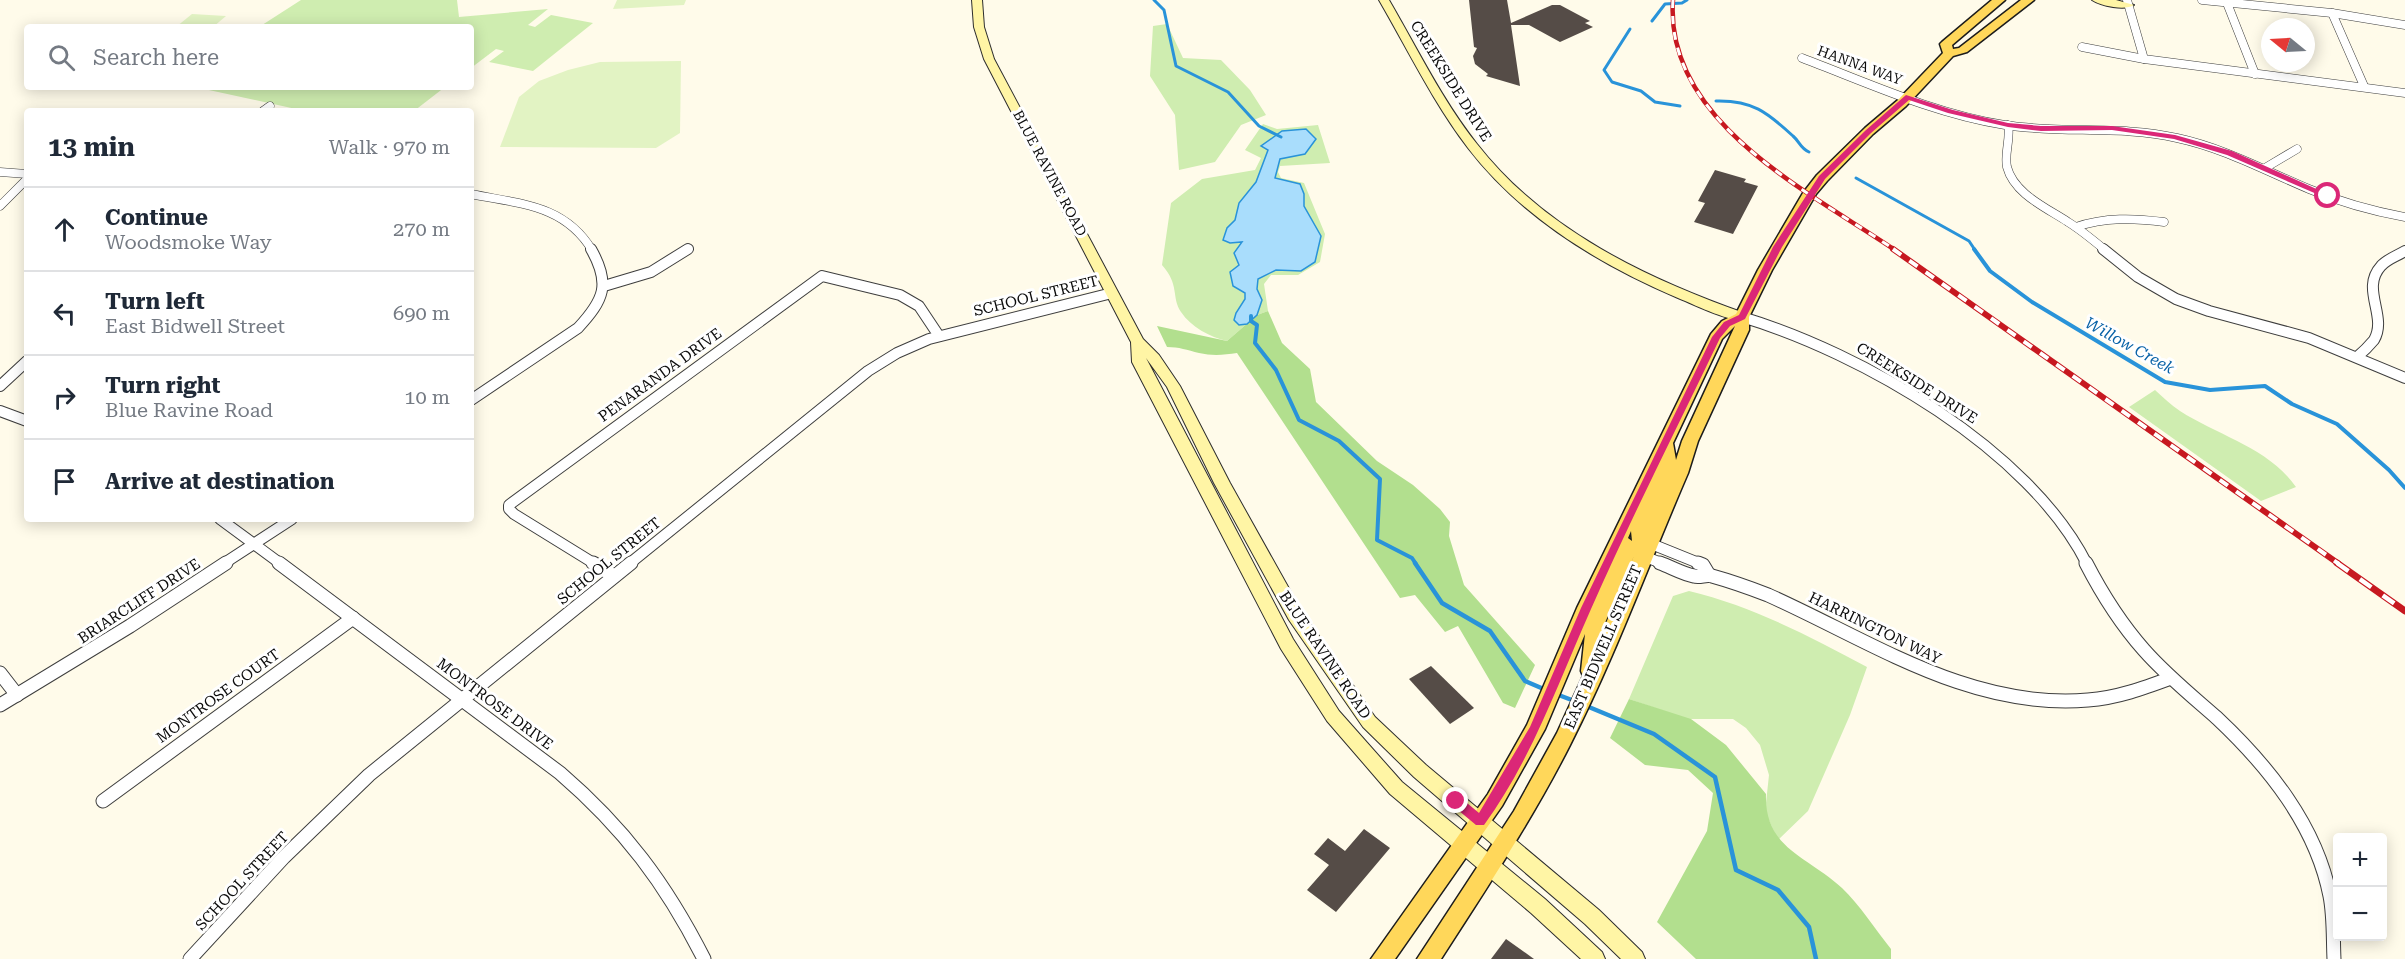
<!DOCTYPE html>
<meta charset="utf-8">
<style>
:root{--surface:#fff;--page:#f6f6f7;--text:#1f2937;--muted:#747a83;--line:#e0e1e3}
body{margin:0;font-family:"Roboto Serif",serif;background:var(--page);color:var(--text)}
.controls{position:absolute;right:18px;bottom:18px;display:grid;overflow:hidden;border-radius:6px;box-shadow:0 3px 15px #0003}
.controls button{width:54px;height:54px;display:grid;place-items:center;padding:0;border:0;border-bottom:2px solid var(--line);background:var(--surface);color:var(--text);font:30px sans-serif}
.compass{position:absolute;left:2261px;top:18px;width:54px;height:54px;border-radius:50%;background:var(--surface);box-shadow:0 3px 15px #0003;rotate:288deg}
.stop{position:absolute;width:18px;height:18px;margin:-14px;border:4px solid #db2777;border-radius:50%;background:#fff}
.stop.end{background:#db2777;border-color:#fff;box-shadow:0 2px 6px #0008}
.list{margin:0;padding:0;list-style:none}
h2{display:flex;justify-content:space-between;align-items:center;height:78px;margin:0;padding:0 24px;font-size:26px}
h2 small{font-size:20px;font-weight:400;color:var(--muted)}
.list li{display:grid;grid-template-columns:39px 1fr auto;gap:18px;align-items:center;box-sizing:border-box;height:84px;padding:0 24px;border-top:2px solid var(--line)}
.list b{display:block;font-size:22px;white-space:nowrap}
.list p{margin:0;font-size:20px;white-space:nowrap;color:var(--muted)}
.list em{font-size:20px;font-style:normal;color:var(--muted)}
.icon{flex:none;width:33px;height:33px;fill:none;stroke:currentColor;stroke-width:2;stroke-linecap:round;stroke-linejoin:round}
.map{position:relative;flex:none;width:2405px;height:959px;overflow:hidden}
.search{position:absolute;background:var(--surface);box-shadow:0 3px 15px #0003;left:24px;top:24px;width:450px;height:66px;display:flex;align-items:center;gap:15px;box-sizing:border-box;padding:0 21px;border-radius:6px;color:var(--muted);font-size:22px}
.panel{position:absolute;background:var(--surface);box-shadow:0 3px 15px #0003;left:24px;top:108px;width:450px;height:414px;border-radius:6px}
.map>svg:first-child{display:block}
.green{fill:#cfedb0}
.forest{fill:#b2df8e}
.pitch{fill:#e2f3c3}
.water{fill:#a9ddfc;stroke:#2993d9;stroke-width:1.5}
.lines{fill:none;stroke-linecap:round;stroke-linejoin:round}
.stream-far2{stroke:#2993d9;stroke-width:3}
.stream-far1{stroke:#2993d9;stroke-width:4}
.stream{stroke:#2993d9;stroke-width:4.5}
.building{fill:#554c47}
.street-far2-casing{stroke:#3e3e3e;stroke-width:9}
.street-far1-casing{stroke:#3e3e3e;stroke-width:12}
.street-casing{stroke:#3e3e3e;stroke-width:15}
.secondary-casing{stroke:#2d2d2d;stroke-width:2}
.primary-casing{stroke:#1c1c1c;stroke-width:3}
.street-far2{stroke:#fff;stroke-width:8}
.street-far1{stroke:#fff;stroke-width:10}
.street{stroke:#fff;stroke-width:13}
.secondary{fill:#fff5a5;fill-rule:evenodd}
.primary{fill:#ffd75a;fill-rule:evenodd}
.rail-far2-casing{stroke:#c71820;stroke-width:4.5}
.rail-far1-casing{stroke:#c71820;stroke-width:6}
.rail-casing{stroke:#c71820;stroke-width:7}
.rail-far2{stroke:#fff;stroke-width:3;stroke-dasharray:8;stroke-linecap:butt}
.rail-far1{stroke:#fff;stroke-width:4;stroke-dasharray:10;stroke-linecap:butt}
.rail{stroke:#fff;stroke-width:4.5;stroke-dasharray:14;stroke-linecap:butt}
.route{fill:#db2777}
.labels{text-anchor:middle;stroke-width:6;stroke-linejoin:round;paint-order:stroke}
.far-street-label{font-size:14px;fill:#0b0b0b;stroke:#fff}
.street-label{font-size:15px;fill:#0b0b0b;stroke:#fff}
.water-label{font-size:16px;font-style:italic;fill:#0a63a7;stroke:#fff}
</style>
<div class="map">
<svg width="2405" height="959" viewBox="0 0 2405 959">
<rect width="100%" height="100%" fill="#fffbea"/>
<!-- green -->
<g class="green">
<path d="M301 0H457L459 17 548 9 528 25 535 27 551 15 593 23 533 71 489 62 504 51 496 49 471 68V27H259Z"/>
<path d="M1167 24 1183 58 1221 60 1250 90 1266 115 1241 125 1215 162 1179 170 1175 115 1150 76 1153 26Z"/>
<path d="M195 87H445L414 111H305Z"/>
<path d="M1263 124 1277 129 1318 125 1330 163 1280 166 1278 172 1281 178 1304 183 1325 234 1320 262 1298 275H1271L1264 284 1268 311 1257 315 1227 341C1210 337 1191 327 1181 312 1171 297 1180 285 1162 265L1171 203 1202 179 1255 170 1261 158 1245 150Z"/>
<path d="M2155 390C2163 397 2171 405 2180 411 2219 436 2269 448 2296 487L2261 501 2129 407Z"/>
<path d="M1689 591C1752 606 1811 637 1867 667L1850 715 1808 811 1778 840 1765 812 1769 775 1760 745 1746 728 1733 719H1687L1629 699 1673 596Z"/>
</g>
<!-- forest -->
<g class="forest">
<path d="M1268 311 1282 343 1310 369 1316 402 1377 461 1413 485 1440 509 1450 522 1449 536 1464 585 1535 665 1515 708 1503 703 1458 626 1445 632 1415 595 1400 598 1237 353C1224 355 1212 356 1199 353 1187 350 1179 347 1167 347L1157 326 1227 341 1257 315Z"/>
<path d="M1629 699 1691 719 1726 745 1766 794C1764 849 1808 856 1842 888 1860 905 1875 929 1891 949V959H1696L1657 922 1707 831 1713 793 1688 770 1645 765 1610 738Z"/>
</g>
<!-- pitch -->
<g class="pitch">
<path d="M617 0H686L684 5 613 9Z"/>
<path d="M192 14 226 16 213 27H176Z"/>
<path d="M681 61 680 133 656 148 500 147 519 97 539 81 568 70 600 62Z"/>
</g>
<!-- water -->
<path class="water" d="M1306 129 1316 139 1305 154 1280 159 1275 178 1300 184 1304 194V206L1321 236 1315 262 1301 271 1276 270 1258 279 1257 289 1262 300 1257 315 1247 324 1239 325 1234 320 1236 313 1245 299V293L1233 286 1230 272 1239 265 1234 253 1242 242 1230 243 1223 240 1227 228 1235 220 1239 203 1256 182 1268 150 1261 146 1282 131Z"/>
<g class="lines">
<!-- stream-far2 -->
<g class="stream-far2">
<path d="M1154 0 1164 10 1176 66 1228 92 1259 126 1281 137"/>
<path d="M1652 21 1665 4 1682 3 1687 0"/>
<path d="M1630 29 1604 70 1612 82 1641 91 1655 102 1680 106"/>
<path d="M1716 101C1752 100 1767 112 1793 136 1800 142 1800 148 1809 152"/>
<path d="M1856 178 1969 241 1975 250"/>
</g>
<!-- stream-far1 -->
<g class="stream-far1">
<path d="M1974 249 1990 271 2032 302 2165 382 2210 390 2265 386 2292 404 2337 424 2389 470 2405 488"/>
<path d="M1251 316V321L1257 325 1255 343 1276 370 1299 420 1339 441 1380 479 1377 540 1412 558 1416 564"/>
</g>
<!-- stream -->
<g class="stream">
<path d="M1415 563 1442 603 1490 631 1525 681 1546 690"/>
<path d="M1556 694 1577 702"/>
<path d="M1584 705 1654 734 1715 777 1736 870 1778 890 1809 927 1816 959"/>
</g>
</g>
<!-- building -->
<g class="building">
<path d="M1469 0H1507L1511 23 1552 5H1560L1590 21 1585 23 1593 27 1560 42 1529 25H1511L1520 86 1486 76 1488 74 1475 64 1473 56 1477 48 1474 47Z"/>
<path d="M1715 170 1746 179 1744 182 1758 186 1733 234 1694 222 1705 203 1698 201Z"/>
<path d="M1431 666 1474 708 1450 724 1409 679Z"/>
<path d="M1364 829 1390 848 1336 912 1307 890 1329 865 1314 854 1328 838 1345 851Z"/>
<path d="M1506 939 1534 959H1491Z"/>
</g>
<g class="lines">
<!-- street-far2 casing -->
<g class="street-far2-casing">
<g id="street-far2">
<path d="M2127 0 2144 59 2405 93"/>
<path d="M2202 0 2332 13 2405 25"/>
<path d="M2227 3 2255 74"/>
<path d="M2332 13 2364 86"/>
<path d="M2082 47 2144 59"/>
<path d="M1802 58C1868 83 1935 114 2005 125 2062 134 2121 125 2177 138 2224 148 2266 171 2309 189 2340 202 2372 211 2405 217"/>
<path d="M263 111 270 106"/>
<path d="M2008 125C2011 139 2004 153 2007 167 2014 194 2047 208 2068 222 2081 230 2093 240 2105 250"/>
<path d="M2265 168 2297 149"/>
<path d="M0 172 27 174"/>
<path d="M471 194C519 204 564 204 592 250"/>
<path d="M0 206 27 179"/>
<path d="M2076 227C2105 217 2134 218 2164 222"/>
<path d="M686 250 688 249"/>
</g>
</g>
<!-- street-far1 casing -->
<g class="street-far1-casing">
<g id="street-far1">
<path d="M2103 249 2138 277 2176 299 2209 311 2309 338 2405 378"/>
<path d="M604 286 651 272 688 249"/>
<path d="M1742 317C1862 353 2029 449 2087 564"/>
<path d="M2357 357C2363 352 2369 346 2374 340 2388 316 2360 289 2381 266 2387 259 2397 256 2405 251"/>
<path d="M0 386 27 361"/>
<path d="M471 400 578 328C604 300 611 284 591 249"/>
<path d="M0 411 27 421"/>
<path d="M220 519 281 564"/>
<path d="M1649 543 1701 564"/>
<path d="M1643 556 1664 564"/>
<path d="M223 564 292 519"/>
<path d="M595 564 514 514 509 509V505L822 276 900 295 919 306 939 336"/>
<path d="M629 564 868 371 897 353 929 339 1112 293"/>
</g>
</g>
<!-- street casing -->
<g class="street-casing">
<g id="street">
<path d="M279 563 560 773C624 828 666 884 704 959"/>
<path d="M593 563 614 576"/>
<path d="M1660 563C1671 567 1683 574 1694 576 1700 578 1706 574 1712 576 1730 581 1750 588 1768 595 1871 641 1970 710 2088 700 2117 698 2144 688 2171 678"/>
<path d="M1698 563 1703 565 1709 575"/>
<path d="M2086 563C2102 594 2121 624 2144 650 2166 675 2192 696 2217 718 2268 766 2316 825 2330 896 2334 916 2333 938 2334 959"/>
<path d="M0 673 17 695"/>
<path d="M0 705 130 626 226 563"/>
<path d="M103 801 353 618"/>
<path d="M190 959 284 857 369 775 631 563"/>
</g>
</g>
<!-- secondary casing -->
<g class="secondary-casing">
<g id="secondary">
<path d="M972 0H982L984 27 994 59 1143 339 1159 355 1180 386 1230 483 1301 610 1375 717 1426 765 1599 910 1642 952 1645 959H1621L1585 924 1414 777 1363 727 1289 620 1214 483 1167 387 1146 358 1293 639 1339 711 1402 782 1545 899 1602 952 1605 959H1581L1531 913 1390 794 1327 721 1281 649 1132 362 1131 342 984 59 974 27Z"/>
<path d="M1379 0H1389C1417 48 1442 100 1477 144 1544 230 1647 279 1747 314L1749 317 1747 320C1733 324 1693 304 1678 298 1600 265 1521 217 1468 148 1433 102 1408 50 1379 0Z"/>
<path d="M2092 0H2116L2134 5C2125 11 2101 6 2092 0Z"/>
</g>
</g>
<!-- primary casing -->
<g class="primary-casing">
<path id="primary" d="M1992 0H2005L1952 45 1953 49 1959 48 2021 0H2034L1967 52 1953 56 1906 106 1873 134 1827 181 1816 194 1772 270 1749 317V330L1698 441 1688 473C1649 563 1615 657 1570 745 1532 820 1486 889 1441 959H1417L1514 811 1557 733 1583 676 1581 671 1585 634 1545 729 1502 806 1395 959H1371L1488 794 1527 725 1577 608 1711 334 1722 321 1736 314 1758 270 1803 193 1817 175 1865 128 1898 100 1943 53 1940 44 1942 42ZM1735 326 1682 441 1676 460 1673 443 1722 339ZM1631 531 1632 541 1628 538ZM1634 556 1604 628V625Z"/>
</g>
<!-- street-far2 -->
<use href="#street-far2" class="street-far2"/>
<!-- street-far1 -->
<use href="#street-far1" class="street-far1"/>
<!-- street -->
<use href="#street" class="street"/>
<!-- secondary -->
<use href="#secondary" class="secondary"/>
<!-- primary -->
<use href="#primary" class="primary"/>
<!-- rail-far2 casing -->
<g class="rail-far2-casing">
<path id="rail-far2" d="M1673 0C1664 122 1810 192 1895 250"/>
</g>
<!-- rail-far1 casing -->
<g class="rail-far1-casing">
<path id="rail-far1" d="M1893 249 2339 564"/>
</g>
<!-- rail casing -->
<g class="rail-casing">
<path id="rail" d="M2337 563 2405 611"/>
</g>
<!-- rail-far2 -->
<use href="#rail-far2" class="rail-far2"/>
<!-- rail-far1 -->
<use href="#rail-far1" class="rail-far1"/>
<!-- rail -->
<use href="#rail" class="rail"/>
</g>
<!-- route -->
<path class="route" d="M1906 95 1953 110 2008 123 2041 126H2112L2175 135 2232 151 2332 196 2326 198 2227 155 2174 139 2112 130 2041 131 2008 127 1948 113 1909 100 1871 133 1825 179 1782 247 1745 319 1730 326 1720 338C1677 428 1631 518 1591 609 1558 683 1532 759 1484 825H1476L1452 805V798H1461L1479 813 1530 727 1581 608 1712 337 1724 322 1739 315 1773 247 1819 176 1866 130Z"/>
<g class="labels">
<!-- far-street labels -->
<g class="far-street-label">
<text transform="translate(1860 65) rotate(20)" y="5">HANNA WAY</text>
<text transform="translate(1050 173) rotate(62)" y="5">BLUE RAVINE ROAD</text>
</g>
<!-- street labels -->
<g class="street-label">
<text transform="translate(1451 81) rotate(58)" y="5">CREEKSIDE DRIVE</text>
<text transform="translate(1036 296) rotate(-14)" y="5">SCHOOL STREET</text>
<text transform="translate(660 375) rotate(-36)" y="5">PENARANDA DRIVE</text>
<text transform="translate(1917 383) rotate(32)" y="5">CREEKSIDE DRIVE</text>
<text transform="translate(609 561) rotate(-39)" y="5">SCHOOL STREET</text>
<text transform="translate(139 601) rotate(-33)" y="5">BRIARCLIFF DRIVE</text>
<text transform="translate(1875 628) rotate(26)" y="5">HARRINGTON WAY</text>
<text transform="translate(1603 647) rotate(-67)" y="5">EAST BIDWELL STREET</text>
<text transform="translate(1325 655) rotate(56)" y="5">BLUE RAVINE ROAD</text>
<text transform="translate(218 696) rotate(-36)" y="5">MONTROSE COURT</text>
<text transform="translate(495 704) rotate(37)" y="5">MONTROSE DRIVE</text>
<text transform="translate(242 881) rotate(-47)" y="5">SCHOOL STREET</text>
</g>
<!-- water labels -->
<g class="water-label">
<text transform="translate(2130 345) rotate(29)" y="6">Willow Creek</text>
</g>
</g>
</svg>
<div class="controls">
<button>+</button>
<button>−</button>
</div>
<svg class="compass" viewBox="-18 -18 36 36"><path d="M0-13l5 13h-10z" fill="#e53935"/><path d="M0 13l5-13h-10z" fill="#747a83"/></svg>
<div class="stop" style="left:2328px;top:196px"></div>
<div class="stop end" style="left:1456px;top:801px"></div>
<div class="search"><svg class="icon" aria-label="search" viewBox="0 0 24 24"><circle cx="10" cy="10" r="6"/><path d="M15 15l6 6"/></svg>Search here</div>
<section class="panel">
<h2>13 min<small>Walk · 970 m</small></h2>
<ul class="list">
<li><svg class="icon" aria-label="ahead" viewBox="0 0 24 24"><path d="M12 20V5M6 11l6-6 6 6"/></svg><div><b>Continue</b><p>Woodsmoke Way</p></div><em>270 m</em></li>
<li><svg class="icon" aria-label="left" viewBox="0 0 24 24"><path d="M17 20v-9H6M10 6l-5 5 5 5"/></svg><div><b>Turn left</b><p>East Bidwell Street</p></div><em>690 m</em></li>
<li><svg class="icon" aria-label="right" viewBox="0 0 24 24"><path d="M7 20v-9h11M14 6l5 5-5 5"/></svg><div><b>Turn right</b><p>Blue Ravine Road</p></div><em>10 m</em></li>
<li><svg class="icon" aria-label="arrive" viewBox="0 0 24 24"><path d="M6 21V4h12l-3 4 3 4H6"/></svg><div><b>Arrive at destination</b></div></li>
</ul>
</section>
</div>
